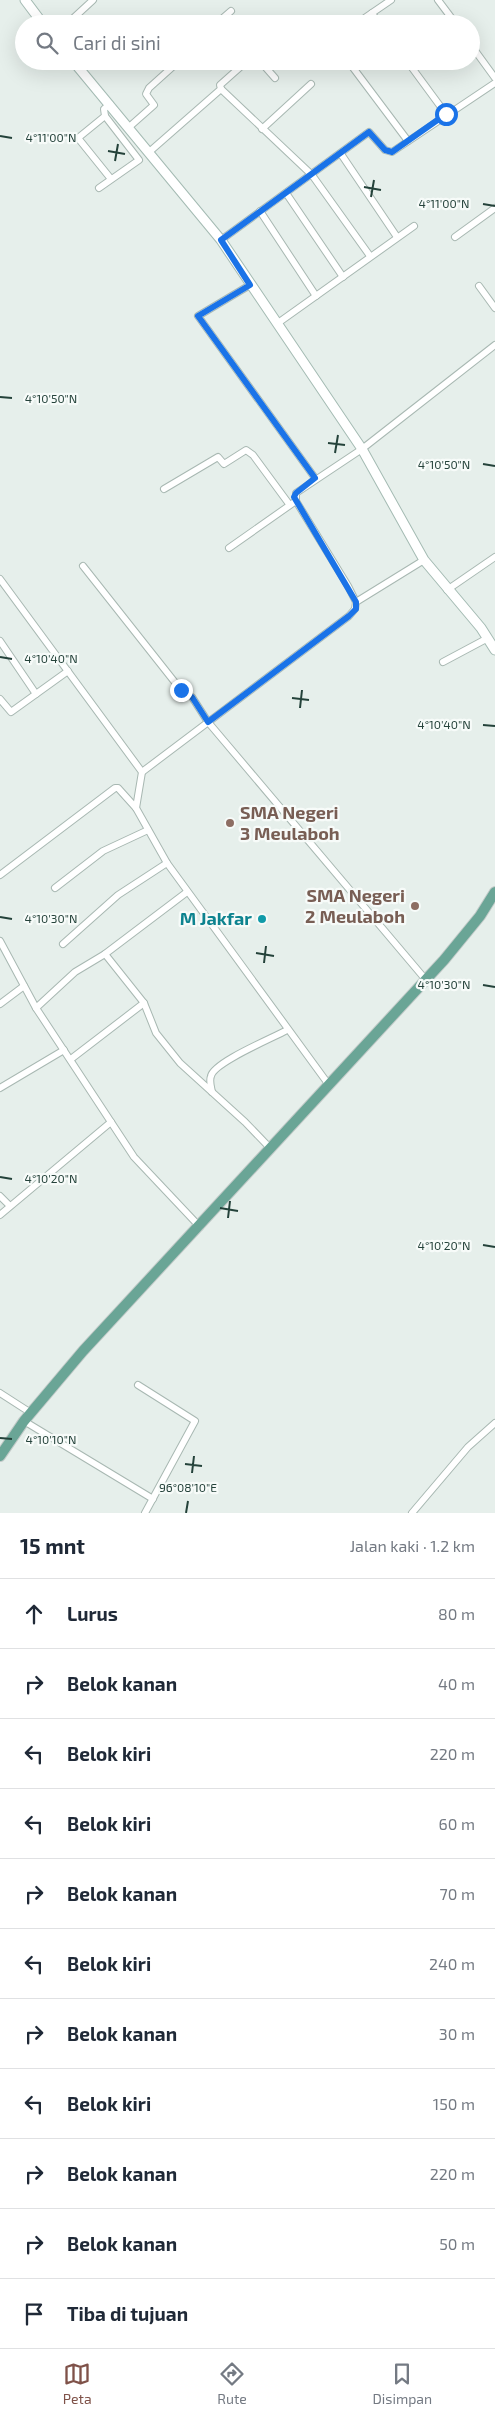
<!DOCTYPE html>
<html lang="id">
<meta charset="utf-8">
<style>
:root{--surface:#fff;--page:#f2f2f3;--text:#1f2937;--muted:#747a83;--line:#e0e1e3;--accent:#7f5249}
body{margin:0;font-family:"Exo 2",sans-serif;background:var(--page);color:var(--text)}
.stop{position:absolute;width:15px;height:15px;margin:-11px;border:4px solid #1a73e8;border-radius:50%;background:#fff}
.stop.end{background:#1a73e8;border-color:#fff;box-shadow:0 1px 5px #0008}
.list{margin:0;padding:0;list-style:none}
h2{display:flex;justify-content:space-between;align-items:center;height:65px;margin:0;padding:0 20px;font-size:21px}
h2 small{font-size:16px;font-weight:400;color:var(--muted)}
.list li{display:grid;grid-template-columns:32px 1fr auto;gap:15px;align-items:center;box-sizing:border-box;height:70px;padding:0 20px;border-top:1px solid var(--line)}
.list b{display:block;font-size:19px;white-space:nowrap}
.list em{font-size:16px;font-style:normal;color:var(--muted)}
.icon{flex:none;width:28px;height:28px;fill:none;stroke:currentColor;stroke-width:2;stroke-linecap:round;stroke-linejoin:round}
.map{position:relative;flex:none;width:495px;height:1513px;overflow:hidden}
.search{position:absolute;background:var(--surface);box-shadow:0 5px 20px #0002;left:15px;right:15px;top:15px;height:55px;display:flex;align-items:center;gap:12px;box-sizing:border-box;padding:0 18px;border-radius:28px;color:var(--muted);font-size:19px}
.sheet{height:835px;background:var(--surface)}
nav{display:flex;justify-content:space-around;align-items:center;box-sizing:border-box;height:70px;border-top:1px solid var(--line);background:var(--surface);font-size:14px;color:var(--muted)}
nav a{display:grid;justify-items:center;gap:2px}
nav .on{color:var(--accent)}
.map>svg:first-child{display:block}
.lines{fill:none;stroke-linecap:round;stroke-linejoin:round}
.street-casing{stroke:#a8b8b2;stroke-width:8}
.secondary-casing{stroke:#a4bbb3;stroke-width:11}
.primary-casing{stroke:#c2cac8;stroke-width:12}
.street{stroke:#fff;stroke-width:6}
.secondary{stroke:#fff;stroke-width:9}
.primary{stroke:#6aa596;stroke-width:10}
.route{stroke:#1a73e8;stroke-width:6}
.ticks{fill:none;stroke:#24423a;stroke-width:2}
.education-dot{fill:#8d6e63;stroke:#f7fbf9;stroke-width:2}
.culture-dot{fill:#0f9aa8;stroke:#f7fbf9;stroke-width:2}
.labels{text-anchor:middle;stroke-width:4.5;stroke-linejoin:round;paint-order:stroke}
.education-label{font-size:18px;font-weight:bold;fill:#785e54;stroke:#f7fbf9;text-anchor:start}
.culture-label{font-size:18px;font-weight:bold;fill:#0d838f;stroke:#f7fbf9;text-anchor:end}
.ticks-label{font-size:12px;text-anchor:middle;fill:#24423a;stroke:#f7fbf9;stroke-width:4.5;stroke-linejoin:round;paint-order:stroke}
</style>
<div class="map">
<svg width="495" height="1513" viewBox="0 0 495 1513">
<rect width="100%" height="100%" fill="#e6efeb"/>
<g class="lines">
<!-- street casing -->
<g class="street-casing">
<g id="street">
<path d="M438 0 456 24"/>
<path d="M67 24 93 0"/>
<path d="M216 24 231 11"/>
<path d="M356 24 372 13"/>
<path d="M379 24 372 13 391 0"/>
<path d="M471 45 495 78"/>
<path d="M260 61 275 78"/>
<path d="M348 61 408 141"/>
<path d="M407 61 446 114"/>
<path d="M221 89 312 175 370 256"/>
<path d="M110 104 104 109 105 116 78 138 111 179"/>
<path d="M128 128 154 105 146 94 149 88 179 61"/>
<path d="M262 129 311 84"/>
<path d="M148 153 221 89 220 85 247 61"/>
<path d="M341 154 397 237"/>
<path d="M99 188 139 160 105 116"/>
<path d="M286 193 343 277"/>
<path d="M260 211 316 296"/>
<path d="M455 237 495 208"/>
<path d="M221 240 369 132 385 150 392 152 495 83"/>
<path d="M250 285 198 316 315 478"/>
<path d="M479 286 495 308"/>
<path d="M278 323 414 226"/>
<path d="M164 489 218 457 224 464 246 450 253 455 289 504"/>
<path d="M229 548 293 503"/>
<path d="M83 566 181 690 192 697 208 722 426 980"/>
<path d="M0 579 142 772 136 808 167 863 329 1085"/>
<path d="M447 590 495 557"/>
<path d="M356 602 348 586 296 501V493L362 449 495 345"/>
<path d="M0 641 36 694"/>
<path d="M443 662 488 638"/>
<path d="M0 699 11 712 68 671"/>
<path d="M142 772 349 616 355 609 356 602 424 560"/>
<path d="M0 875 115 788H118L136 808"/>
<path d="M55 888 103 851 148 830"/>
<path d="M0 941 36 1008 134 1157 200 1227"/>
<path d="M63 944 118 895 167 863"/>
<path d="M105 954 144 1003 156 1033 180 1063 245 1122 271 1149"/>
<path d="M0 1004 24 986"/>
<path d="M36 1008 75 972 105 954 187 892"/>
<path d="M71 1059 144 1003"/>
<path d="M0 1088 64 1050"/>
<path d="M212 1092C211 1087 209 1081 211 1076 214 1062 273 1038 287 1030"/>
<path d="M0 1196 10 1206"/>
<path d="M0 1215 111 1122"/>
<path d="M138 1385 195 1421 145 1513"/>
<path d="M0 1393 31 1413"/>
<path d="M24 1421 153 1499"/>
<path d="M412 1513 468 1447 495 1423"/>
</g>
</g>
<!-- secondary casing -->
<g class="secondary-casing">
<g id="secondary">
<path d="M25 0 43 24"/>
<path d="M73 61 221 240 362 449 424 560 481 628 495 650"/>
</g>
</g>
<!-- primary casing -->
<g class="primary-casing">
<path id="primary" d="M0 1456 24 1421 83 1351 444 960 480 916 495 892"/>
</g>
<!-- street -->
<use href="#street" class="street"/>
<!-- secondary -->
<use href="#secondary" class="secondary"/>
<!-- primary -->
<use href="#primary" class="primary"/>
</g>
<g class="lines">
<!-- route -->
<path class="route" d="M181 690 192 697 208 722 349 616 356 609V602L294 497 296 493 315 478 198 316 250 285 221 240 369 132 385 150 392 152 446 114"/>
</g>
<!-- ticks -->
<path class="ticks" d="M0 136 12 138M108 151 125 154M115 161 118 144M364 187 381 190M371 197 374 180M483 204 495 206M0 397 12 398M328 443 345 445M335 453 338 435M483 464 495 466M0 657 12 659M292 698 309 700M300 708 302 690M483 725 495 726M0 917 12 919M256 953 274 956M264 963 266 946M483 985 495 987M0 1177 12 1179M220 1208 238 1211M228 1218 230 1201M483 1245 495 1247M0 1438 12 1439M185 1464 202 1466M192 1473 194 1456M186 1513 188 1501"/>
<!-- markers -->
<g class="education-dot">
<circle cx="230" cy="823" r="5"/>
<circle cx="415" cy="906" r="5"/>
</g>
<circle class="culture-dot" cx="262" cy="919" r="5"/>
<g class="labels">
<!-- education labels -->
<g class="education-label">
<text x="240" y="819">SMA Negeri<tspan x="240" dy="21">3 Meulaboh</tspan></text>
<text x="405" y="902" text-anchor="end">SMA Negeri<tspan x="405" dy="21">2 Meulaboh</tspan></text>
</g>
<!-- culture labels -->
<g class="culture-label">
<text x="252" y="925">M Jakfar</text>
</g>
</g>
<g class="ticks-label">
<text x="51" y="142">4°11'00"N</text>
<text x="444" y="208">4°11'00"N</text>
<text x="51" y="403">4°10'50"N</text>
<text x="444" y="469">4°10'50"N</text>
<text x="51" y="663">4°10'40"N</text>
<text x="444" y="729">4°10'40"N</text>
<text x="51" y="923">4°10'30"N</text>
<text x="444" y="989">4°10'30"N</text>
<text x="51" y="1183">4°10'20"N</text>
<text x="444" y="1250">4°10'20"N</text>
<text x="51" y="1444">4°10'10"N</text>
<text x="188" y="1492">96°08'10"E</text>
</g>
</svg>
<div class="stop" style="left:446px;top:114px"></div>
<div class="stop end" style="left:181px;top:690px"></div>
<div class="search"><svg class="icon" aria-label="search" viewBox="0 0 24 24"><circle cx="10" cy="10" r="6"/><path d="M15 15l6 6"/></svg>Cari di sini</div>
</div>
<section class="sheet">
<h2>15 mnt<small>Jalan kaki · 1.2 km</small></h2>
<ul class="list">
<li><svg class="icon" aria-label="ahead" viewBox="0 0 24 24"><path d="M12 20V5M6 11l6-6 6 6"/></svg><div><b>Lurus</b></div><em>80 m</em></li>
<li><svg class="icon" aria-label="right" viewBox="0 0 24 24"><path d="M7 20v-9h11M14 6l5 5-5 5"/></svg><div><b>Belok kanan</b></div><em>40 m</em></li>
<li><svg class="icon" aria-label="left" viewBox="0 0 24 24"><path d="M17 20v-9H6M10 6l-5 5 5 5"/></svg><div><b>Belok kiri</b></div><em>220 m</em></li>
<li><svg class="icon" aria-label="left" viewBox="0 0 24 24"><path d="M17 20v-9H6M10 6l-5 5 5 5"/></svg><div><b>Belok kiri</b></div><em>60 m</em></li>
<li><svg class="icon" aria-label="right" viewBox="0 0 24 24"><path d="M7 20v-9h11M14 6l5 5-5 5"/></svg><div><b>Belok kanan</b></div><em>70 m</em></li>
<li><svg class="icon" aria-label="left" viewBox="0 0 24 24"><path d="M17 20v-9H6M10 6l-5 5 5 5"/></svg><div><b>Belok kiri</b></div><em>240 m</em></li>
<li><svg class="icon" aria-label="right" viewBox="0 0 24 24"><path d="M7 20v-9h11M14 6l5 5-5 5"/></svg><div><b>Belok kanan</b></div><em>30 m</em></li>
<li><svg class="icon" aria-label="left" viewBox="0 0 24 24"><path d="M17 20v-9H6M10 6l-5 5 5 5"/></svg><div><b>Belok kiri</b></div><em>150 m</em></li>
<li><svg class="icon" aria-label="right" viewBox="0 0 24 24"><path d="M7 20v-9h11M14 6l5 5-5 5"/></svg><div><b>Belok kanan</b></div><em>220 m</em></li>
<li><svg class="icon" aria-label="right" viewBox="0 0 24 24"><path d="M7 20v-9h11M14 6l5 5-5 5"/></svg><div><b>Belok kanan</b></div><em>50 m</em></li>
<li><svg class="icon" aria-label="arrive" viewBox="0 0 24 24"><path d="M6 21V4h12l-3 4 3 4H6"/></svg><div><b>Tiba di tujuan</b></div></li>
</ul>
</section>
<nav>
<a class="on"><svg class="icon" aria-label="map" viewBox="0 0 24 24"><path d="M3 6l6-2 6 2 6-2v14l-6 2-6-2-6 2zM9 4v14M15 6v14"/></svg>Peta</a>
<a><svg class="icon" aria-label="directions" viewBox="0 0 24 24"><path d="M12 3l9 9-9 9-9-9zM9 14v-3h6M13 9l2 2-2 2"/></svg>Rute</a>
<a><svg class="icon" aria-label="saved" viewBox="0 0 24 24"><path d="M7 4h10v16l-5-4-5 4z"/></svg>Disimpan</a>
</nav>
